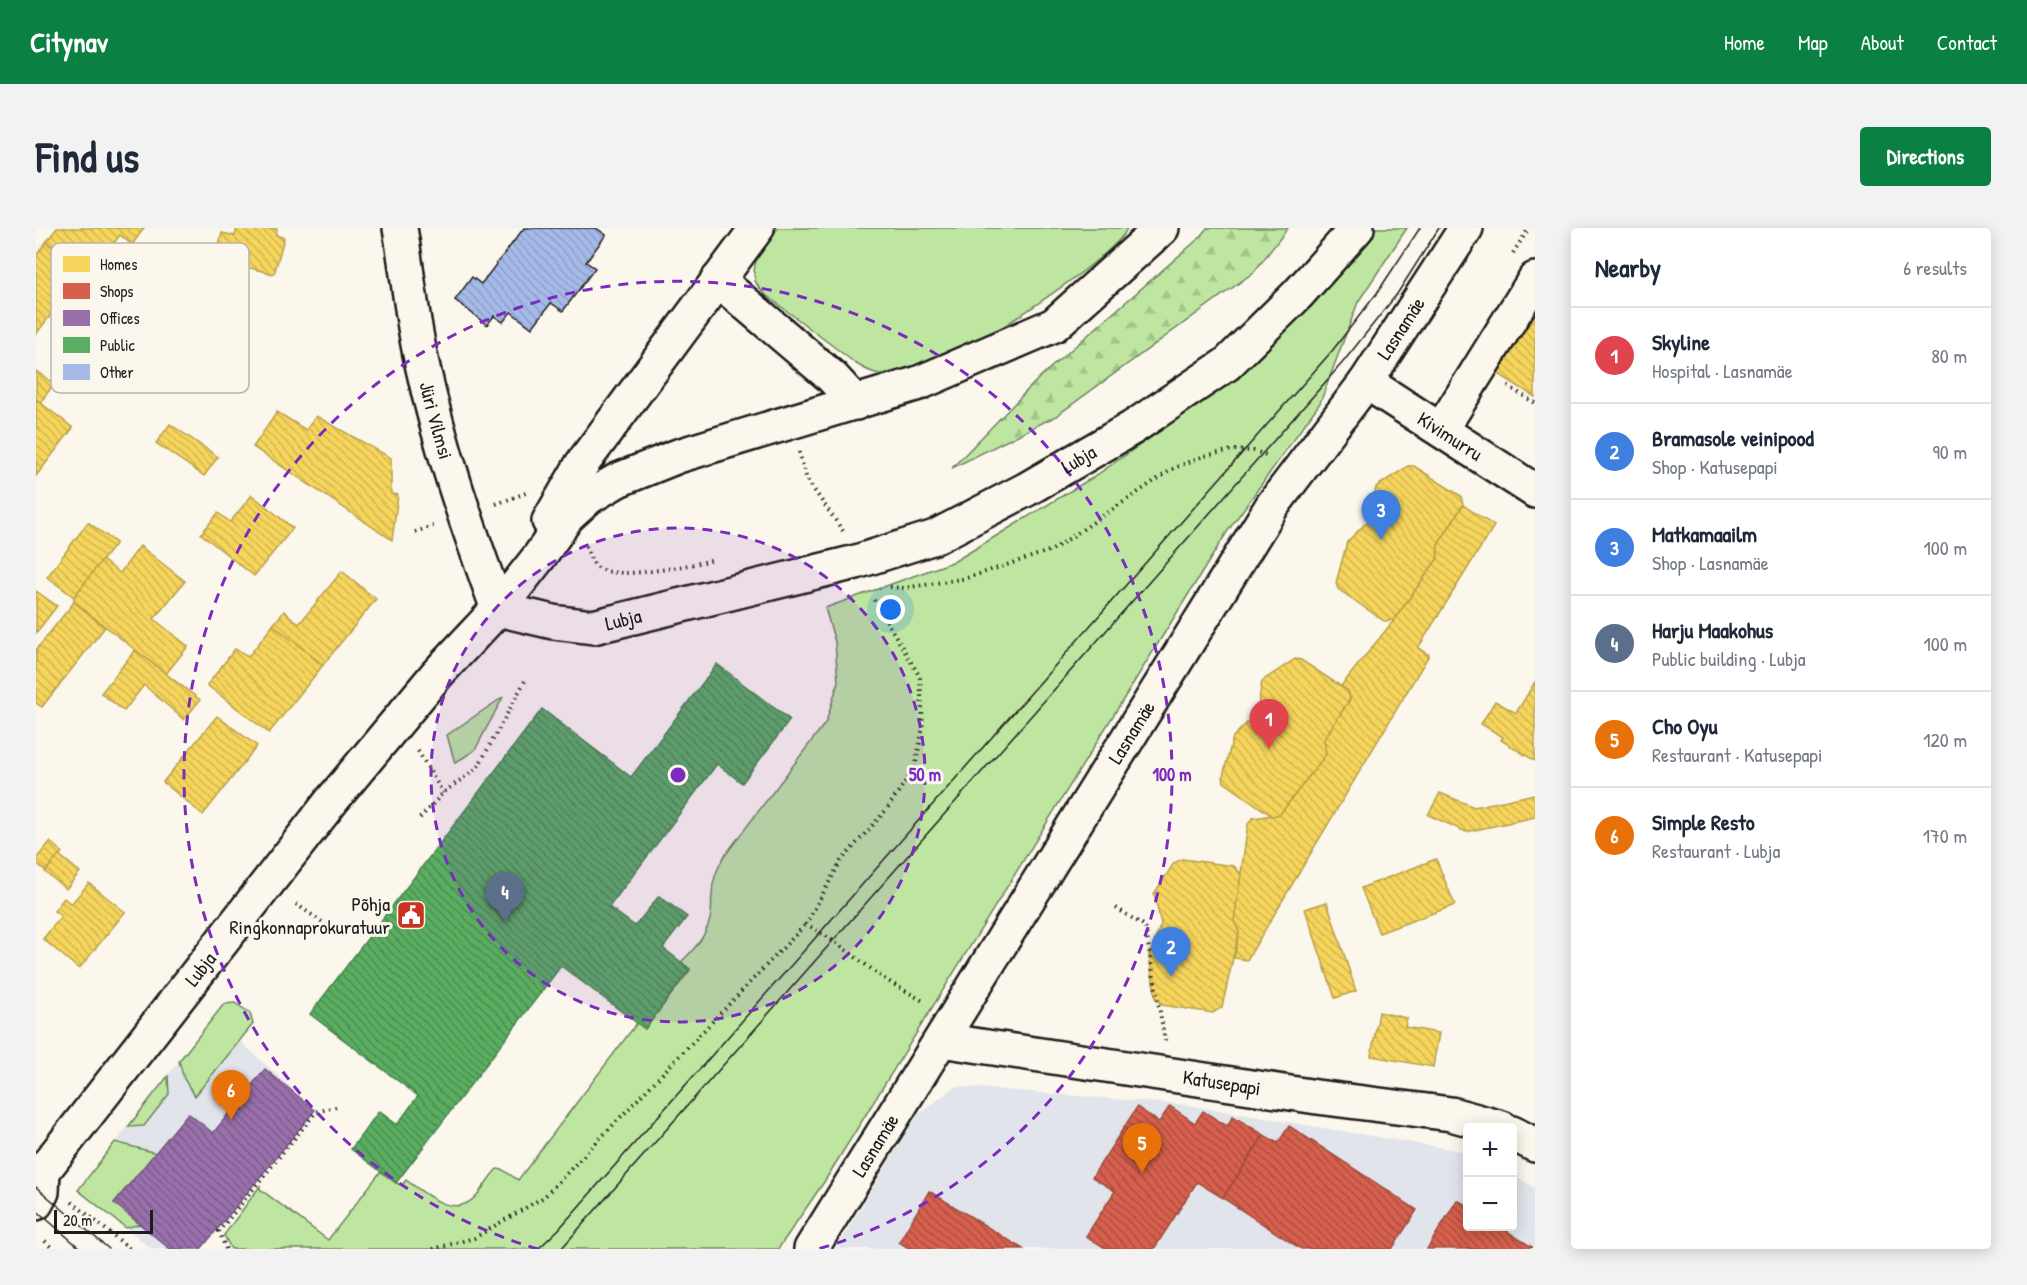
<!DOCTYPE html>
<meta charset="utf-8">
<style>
:root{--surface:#fff;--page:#f2f2f3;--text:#1f2937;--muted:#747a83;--line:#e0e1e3;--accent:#0b8043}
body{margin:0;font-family:"Patrick Hand",sans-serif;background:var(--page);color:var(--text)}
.controls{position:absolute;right:18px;bottom:18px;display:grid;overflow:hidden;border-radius:6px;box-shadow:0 3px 15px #0003}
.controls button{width:54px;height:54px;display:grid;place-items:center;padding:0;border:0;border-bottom:2px solid var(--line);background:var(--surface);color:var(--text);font:30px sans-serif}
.scale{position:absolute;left:18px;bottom:15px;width:99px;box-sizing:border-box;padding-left:6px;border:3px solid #1c1c1c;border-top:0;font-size:16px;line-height:21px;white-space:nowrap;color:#1c1c1c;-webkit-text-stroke:4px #fbf7ec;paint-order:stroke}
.you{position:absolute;left:855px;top:382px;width:21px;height:21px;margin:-15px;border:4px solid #fff;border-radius:50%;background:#1a73e8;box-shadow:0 0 0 9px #1a73e833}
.badge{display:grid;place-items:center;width:39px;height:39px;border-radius:50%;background:var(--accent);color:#fff;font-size:20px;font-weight:700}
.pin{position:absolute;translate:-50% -50px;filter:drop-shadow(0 2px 3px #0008)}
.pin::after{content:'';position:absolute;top:32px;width:21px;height:18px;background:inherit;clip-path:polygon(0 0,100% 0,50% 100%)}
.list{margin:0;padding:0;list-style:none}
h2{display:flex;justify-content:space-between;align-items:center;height:78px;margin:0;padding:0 24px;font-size:26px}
h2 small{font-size:20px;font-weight:400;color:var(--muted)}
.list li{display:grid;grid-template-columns:39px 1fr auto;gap:18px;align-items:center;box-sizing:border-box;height:96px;padding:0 24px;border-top:2px solid var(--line)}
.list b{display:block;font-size:22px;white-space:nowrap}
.list p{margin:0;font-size:20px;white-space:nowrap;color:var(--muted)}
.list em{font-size:20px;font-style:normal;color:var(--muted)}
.map{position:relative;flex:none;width:1499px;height:1021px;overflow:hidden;border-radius:6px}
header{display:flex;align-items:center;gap:36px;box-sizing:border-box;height:84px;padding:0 30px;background:var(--accent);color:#fff}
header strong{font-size:28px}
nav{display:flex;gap:33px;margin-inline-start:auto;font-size:21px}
.intro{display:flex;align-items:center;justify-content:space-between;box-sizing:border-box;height:144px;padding:0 36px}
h1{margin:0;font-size:42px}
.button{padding:15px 27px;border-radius:6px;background:var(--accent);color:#fff;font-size:21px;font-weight:700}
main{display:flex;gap:36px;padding:0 36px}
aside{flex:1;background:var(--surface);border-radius:6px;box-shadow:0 3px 15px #0003}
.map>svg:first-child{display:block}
.built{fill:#e1e5eb}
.green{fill:#bee6a1;stroke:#6d815e;stroke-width:1.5}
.forest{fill:url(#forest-firs);stroke:#6d815e;stroke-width:1.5}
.homes{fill:url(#homes-back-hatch);stroke:#b59e49;stroke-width:1.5}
.shops{fill:url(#shops-back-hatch);stroke:#9e4c3e;stroke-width:1.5}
.offices{fill:url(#offices-back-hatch);stroke:#745780;stroke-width:1.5}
.public{fill:url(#public-back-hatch);stroke:#47824c;stroke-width:1.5}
.building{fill:url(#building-back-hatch);stroke:#1c1c1c;stroke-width:1.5}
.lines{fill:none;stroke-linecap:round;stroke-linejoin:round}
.minor-casing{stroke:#1c1c1c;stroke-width:38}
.path{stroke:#1c1c1c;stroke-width:4;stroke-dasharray:1.5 4.5;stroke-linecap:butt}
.minor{stroke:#fbf7ec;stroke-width:33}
.tram{stroke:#1c1c1c;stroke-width:1.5}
.ring{fill:none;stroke:#7b2cbf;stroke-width:3;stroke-dasharray:10 8}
.labels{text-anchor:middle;stroke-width:6;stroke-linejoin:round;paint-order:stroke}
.street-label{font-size:20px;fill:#1c1c1c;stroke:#fbf7ec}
.poi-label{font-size:20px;fill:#1c1c1c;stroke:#fbf7ec;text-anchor:end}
.key{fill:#fbf7ec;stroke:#b8b5ae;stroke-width:1.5}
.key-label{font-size:16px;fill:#1c1c1c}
.centre{fill:#7b2cbf;stroke:#fbf7ec;stroke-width:3}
.ring-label{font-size:18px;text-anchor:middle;font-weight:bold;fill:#7b2cbf;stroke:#fbf7ec;stroke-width:6;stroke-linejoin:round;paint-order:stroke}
</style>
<header>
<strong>Citynav</strong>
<nav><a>Home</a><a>Map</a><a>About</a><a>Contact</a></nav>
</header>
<div class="intro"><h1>Find us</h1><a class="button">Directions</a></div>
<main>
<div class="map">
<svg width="1499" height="1021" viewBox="0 0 1499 1021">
<defs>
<pattern id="forest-firs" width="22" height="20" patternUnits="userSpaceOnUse" patternTransform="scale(1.5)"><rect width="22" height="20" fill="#bee6a1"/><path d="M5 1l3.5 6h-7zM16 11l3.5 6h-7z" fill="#a3c58a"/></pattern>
<pattern id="homes-back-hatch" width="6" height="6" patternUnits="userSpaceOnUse" patternTransform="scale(1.5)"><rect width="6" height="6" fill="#f6d55c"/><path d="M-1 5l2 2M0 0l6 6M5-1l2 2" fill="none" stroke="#d2b64f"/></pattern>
<pattern id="shops-back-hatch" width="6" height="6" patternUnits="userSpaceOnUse" patternTransform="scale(1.5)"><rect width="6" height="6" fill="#d6604d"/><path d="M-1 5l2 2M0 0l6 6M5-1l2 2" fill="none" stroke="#ad4e3f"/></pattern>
<pattern id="offices-back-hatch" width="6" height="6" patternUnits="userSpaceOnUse" patternTransform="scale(1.5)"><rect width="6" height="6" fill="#9970ab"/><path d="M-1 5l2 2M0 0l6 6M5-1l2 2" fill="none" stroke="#7c5b8a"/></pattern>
<pattern id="public-back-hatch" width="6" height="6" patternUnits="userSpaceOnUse" patternTransform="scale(1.5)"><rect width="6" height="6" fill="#5aae61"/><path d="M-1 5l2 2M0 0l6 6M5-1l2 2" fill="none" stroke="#4a8d4f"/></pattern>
<pattern id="building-back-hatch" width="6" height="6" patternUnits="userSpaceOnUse" patternTransform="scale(1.5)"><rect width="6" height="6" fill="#a5bae8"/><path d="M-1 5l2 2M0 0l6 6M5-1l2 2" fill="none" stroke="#8d9fc6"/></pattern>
</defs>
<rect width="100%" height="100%" fill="#fbf7ec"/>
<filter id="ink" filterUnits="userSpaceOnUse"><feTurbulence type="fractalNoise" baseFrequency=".0167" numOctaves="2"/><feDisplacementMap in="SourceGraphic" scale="12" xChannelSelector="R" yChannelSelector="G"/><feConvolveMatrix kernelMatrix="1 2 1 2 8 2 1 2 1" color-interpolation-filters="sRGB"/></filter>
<g filter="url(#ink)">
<!-- built -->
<g class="built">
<path d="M178 789 279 882 165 1021H116L42 962Z"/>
<path d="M920 858 1152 877 1431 924 1432 998H1476L1477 946 1499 960V1021H800L879 889Z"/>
</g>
<!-- green -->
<g class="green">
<path d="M742 0H1091C1083 25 966 100 939 116 925 124 907 129 892 135 882 139 872 145 862 146 845 149 833 144 819 135L730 67C726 63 720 57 719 52 714 31 731 15 742 0Z"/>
<path d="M1337 0H1371L1322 74 1284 175 1191 304 788 954 742 1021H195L188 1007 224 958V961L292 1012 345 943 360 955 366 957 370 952C390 966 419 993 441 967 448 959 453 949 461 941L467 942 482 952 601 795 609 801 654 742 645 734C659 721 672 706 675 686 676 680 675 673 676 667 676 653 681 642 687 630L790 494 802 455 799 414 789 380 919 333 1059 248 1183 162 1264 87Z"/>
<path d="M467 469 439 522 419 535 411 507Z"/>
<path d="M199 775 214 785 217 796 159 868 148 851 143 833 188 776Z"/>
<path d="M132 848 133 866 108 898 92 899Z"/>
<path d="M79 914 120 925 78 975 104 996 90 1000 42 962Z"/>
</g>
<!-- forest -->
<path class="forest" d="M1171 0H1252L1218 44 1020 188 916 240 1005 148 1161 12Z"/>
<!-- homes -->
<g class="homes">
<path d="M21 0H108L96 17 84 7 53 48 10 14Z"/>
<path d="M201 0 241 1 240 7 248 10 238 46 191 34V30L180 28 186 5 199 8Z"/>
<path d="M10 14 50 45 33 68 42 76 29 93 17 84 0 106V28Z"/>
<path d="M1499 84V169L1461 145Z"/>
<path d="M0 143 18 156 4 175 0 171Z"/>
<path d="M1 172 37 200 0 248V173Z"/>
<path d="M241 184 270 202 280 188 355 230V266L362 267 356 312 217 219Z"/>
<path d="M134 196 182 229 168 248 120 215Z"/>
<path d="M1372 238H1378L1425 268 1427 277 1402 317V330L1358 392 1348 393 1302 361 1300 355 1311 314 1334 291 1340 259Z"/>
<path d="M216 267 257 300 218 348 165 306 182 285 194 294Z"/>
<path d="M1427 277 1458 298 1382 420 1393 427 1211 732 1198 730 1203 704 1198 693 1212 596 1217 590 1244 586 1290 526 1288 511 1314 471 1312 463 1305 458 1358 392 1402 330V317Z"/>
<path d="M52 294 80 315 38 369 11 349Z"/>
<path d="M104 318 149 353 118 391 152 418 130 446 38 374V369L66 332 84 345Z"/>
<path d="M306 343 340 371 287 437 237 397 248 383 263 396Z"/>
<path d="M0 363 21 378 0 405Z"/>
<path d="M38 374 69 399 6 479 0 475V422Z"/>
<path d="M237 397 287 437 233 505 171 457 199 421 212 429Z"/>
<path d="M99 422 164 472 148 492 108 457 88 483 65 465Z"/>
<path d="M1259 431 1265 432 1312 463 1314 471 1288 511 1290 526 1244 586 1236 588 1188 554 1187 548 1197 509 1221 485 1226 453Z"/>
<path d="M1499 454V533L1465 512 1467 509 1445 496 1459 473 1480 485Z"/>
<path d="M181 488 221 518 167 587 127 554Z"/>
<path d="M1404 565 1438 579 1499 566V589L1430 604 1392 587Z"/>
<path d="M14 614 26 624 10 643 0 635V631Z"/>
<path d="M23 627 44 644 30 661 9 644Z"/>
<path d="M1146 631 1198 638 1205 646 1198 693 1203 704 1186 779 1177 785 1126 777 1120 771 1113 728 1125 696 1118 666 1138 635Z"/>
<path d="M1400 631 1419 677 1343 705 1325 660Z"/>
<path d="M53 655 89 684 43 741 7 711 25 688 18 683 28 670 35 676Z"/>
<path d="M1291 674 1320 763 1299 770 1269 681Z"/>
<path d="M1343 784 1371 790 1369 799 1403 805 1397 839 1335 828Z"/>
</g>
<!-- shops -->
<g class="shops">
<path d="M1134 878 1159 895 1167 883 1191 898 1197 888 1228 907 1187 970 1161 954 1118 1021H1071L1050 1008 1079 963 1056 949 1101 879 1123 894Z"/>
<path d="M1253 898 1381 982 1356 1021H1265L1187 970 1228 907 1242 915Z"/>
<path d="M893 963 987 1021H874L863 1014Z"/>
<path d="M1421 972 1432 978V998H1463L1499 1021H1391Z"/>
</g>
<!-- offices -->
<path class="offices" d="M229 841 279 882 165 1021H134L78 975 152 885 177 905Z"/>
<!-- public -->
<path class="public" d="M681 436 754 492 706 555 681 536 573 679 599 698 623 668 651 689 627 720 654 741 609 801 525 738 360 955 315 921 343 883 361 897 382 868 274 786 506 481 595 549Z"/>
<!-- building -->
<path class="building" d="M488 0H560L570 7 550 34 559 40 527 83 515 75 496 100 475 84 467 94 458 88 451 97 419 72 436 49 445 56Z"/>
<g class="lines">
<!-- minor casing -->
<g class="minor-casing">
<g id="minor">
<path id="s1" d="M364 0C372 47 376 94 387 140 405 223 433 302 462 381"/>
<path d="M682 52 796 149 820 175"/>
<path id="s2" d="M1330 154 1499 263"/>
<path d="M1405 202 1499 51"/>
<path d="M513 293 546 236 721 0"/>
<path id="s3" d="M462 381 517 394 557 399 820 334 899 309 991 261 1096 200 1191 136 1262 66 1321 0"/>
<path id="s4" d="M905 812 1281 869 1415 886 1466 900"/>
<path d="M1476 905 1499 917"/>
<path id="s5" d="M7 943 297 571 401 446 462 381 503 329 531 289 553 269 582 252 642 228 883 155 1018 97 1126 0"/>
<path d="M0 975 6 964 7 943"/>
<path id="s6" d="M775 1021 1236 278 1330 154 1430 0"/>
</g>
</g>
<!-- path -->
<g class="path">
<path d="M1477 25 1493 0"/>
<path d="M1472 158 1499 175"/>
<path d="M763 224 771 252 807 303"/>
<path d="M460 276 490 265"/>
<path d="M379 304 397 298"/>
<path d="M550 318C553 327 556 337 565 341 588 352 652 337 678 332"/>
<path d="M854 359 869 360 931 350 1016 322 1138 240 1168 228 1196 222 1218 223 1233 228"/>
<path d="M838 372 884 449 887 499 879 539 851 581 805 633 770 696 798 713 850 752 889 774"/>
<path d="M382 523 407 565"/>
<path d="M384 590 407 565 442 539 490 451"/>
<path d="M260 676 299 703 338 702"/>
<path d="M1080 680 1109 698 1129 813"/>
<path d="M36 974 94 1021"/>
<path d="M9 1013 17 1021"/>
<path d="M190 1021 183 1003 280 884 303 878"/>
<path d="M397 1021 438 1010 508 969 770 696"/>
</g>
<!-- minor -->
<use href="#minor" class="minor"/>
<!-- tram -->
<g class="tram">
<path d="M0 959 73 1021"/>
<path d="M0 982 45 1021"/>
<path d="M502 1021 522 1002 1296 123 1341 65 1384 0"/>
<path d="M525 1021 1308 133 1361 66 1403 0"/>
</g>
</g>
</g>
<!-- distance rings -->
<circle cx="642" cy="547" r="247" fill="#7b2cbf" fill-opacity=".12"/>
<g class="ring">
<circle cx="642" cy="547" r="247"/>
<path d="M502 1021A494 494 0 1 1 782 1021"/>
</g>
<!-- icons -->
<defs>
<g id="civic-square" transform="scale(1.5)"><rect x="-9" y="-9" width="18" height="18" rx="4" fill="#c8321e" stroke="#fbf7ec"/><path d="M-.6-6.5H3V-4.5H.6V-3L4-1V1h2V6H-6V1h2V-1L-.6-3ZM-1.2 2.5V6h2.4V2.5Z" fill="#fff"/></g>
</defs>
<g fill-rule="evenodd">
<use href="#civic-square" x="375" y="687"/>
</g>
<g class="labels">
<!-- street labels -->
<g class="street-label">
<text dy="7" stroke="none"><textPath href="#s6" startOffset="1094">Lasnamäe</textPath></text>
<text dy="7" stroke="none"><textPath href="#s1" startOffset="196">Jüri Vilmsi</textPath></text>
<text dy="7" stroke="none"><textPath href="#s2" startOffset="100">Kivimurru</textPath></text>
<text dy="7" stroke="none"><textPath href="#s3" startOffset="614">Lubja</textPath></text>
<text dy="7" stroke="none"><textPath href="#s3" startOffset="128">Lubja</textPath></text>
<text dy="7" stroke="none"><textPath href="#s6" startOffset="608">Lasnamäe</textPath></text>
<text dy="7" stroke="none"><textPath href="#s5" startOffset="256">Lubja</textPath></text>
<text dy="7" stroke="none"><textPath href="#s4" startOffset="284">Katusepapi</textPath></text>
<text dy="7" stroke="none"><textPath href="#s6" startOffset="122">Lasnamäe</textPath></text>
</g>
<!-- poi labels -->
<g class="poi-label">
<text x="354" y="683">Põhja<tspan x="354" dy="23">Ringkonnaprokuratuur</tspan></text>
</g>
</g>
<!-- legend -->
<rect x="15" y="15" width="198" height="150" rx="9" class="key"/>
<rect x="27" y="28" width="27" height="16" fill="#f6d55c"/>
<rect x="27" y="55" width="27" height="16" fill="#d6604d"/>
<rect x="27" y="82" width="27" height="16" fill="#9970ab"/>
<rect x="27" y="109" width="27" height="16" fill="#5aae61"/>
<rect x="27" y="136" width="27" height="16" fill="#a5bae8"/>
<g class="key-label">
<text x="64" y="42">Homes</text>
<text x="64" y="69">Shops</text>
<text x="64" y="96">Offices</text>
<text x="64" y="123">Public</text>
<text x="64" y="150">Other</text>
</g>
<circle cx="642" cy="547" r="9" class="centre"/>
<g class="ring-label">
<text x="889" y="553">50 m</text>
<text x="1136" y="553">100 m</text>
</g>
</svg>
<div class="controls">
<button>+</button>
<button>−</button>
</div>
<div class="scale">20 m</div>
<div class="you"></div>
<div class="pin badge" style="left:1233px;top:521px;background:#e0444e">1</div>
<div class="pin badge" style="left:1135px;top:749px;background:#3f7fe0">2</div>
<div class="pin badge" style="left:1345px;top:312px;background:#3f7fe0">3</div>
<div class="pin badge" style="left:469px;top:694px;background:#5c6f8a">4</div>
<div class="pin badge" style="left:1106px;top:945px;background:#e8710a">5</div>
<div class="pin badge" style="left:195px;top:892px;background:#e8710a">6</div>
</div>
<aside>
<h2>Nearby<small>6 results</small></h2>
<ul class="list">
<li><span class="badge" style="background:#e0444e">1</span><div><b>Skyline</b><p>Hospital · Lasnamäe</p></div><em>80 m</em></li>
<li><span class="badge" style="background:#3f7fe0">2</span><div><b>Bramasole veinipood</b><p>Shop · Katusepapi</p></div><em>90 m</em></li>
<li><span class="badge" style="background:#3f7fe0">3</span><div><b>Matkamaailm</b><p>Shop · Lasnamäe</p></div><em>100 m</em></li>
<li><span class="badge" style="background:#5c6f8a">4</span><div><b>Harju Maakohus</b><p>Public building · Lubja</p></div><em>100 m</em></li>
<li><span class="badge" style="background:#e8710a">5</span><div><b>Cho Oyu</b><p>Restaurant · Katusepapi</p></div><em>120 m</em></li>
<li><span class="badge" style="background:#e8710a">6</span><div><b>Simple Resto</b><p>Restaurant · Lubja</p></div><em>170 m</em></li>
</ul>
</aside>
</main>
